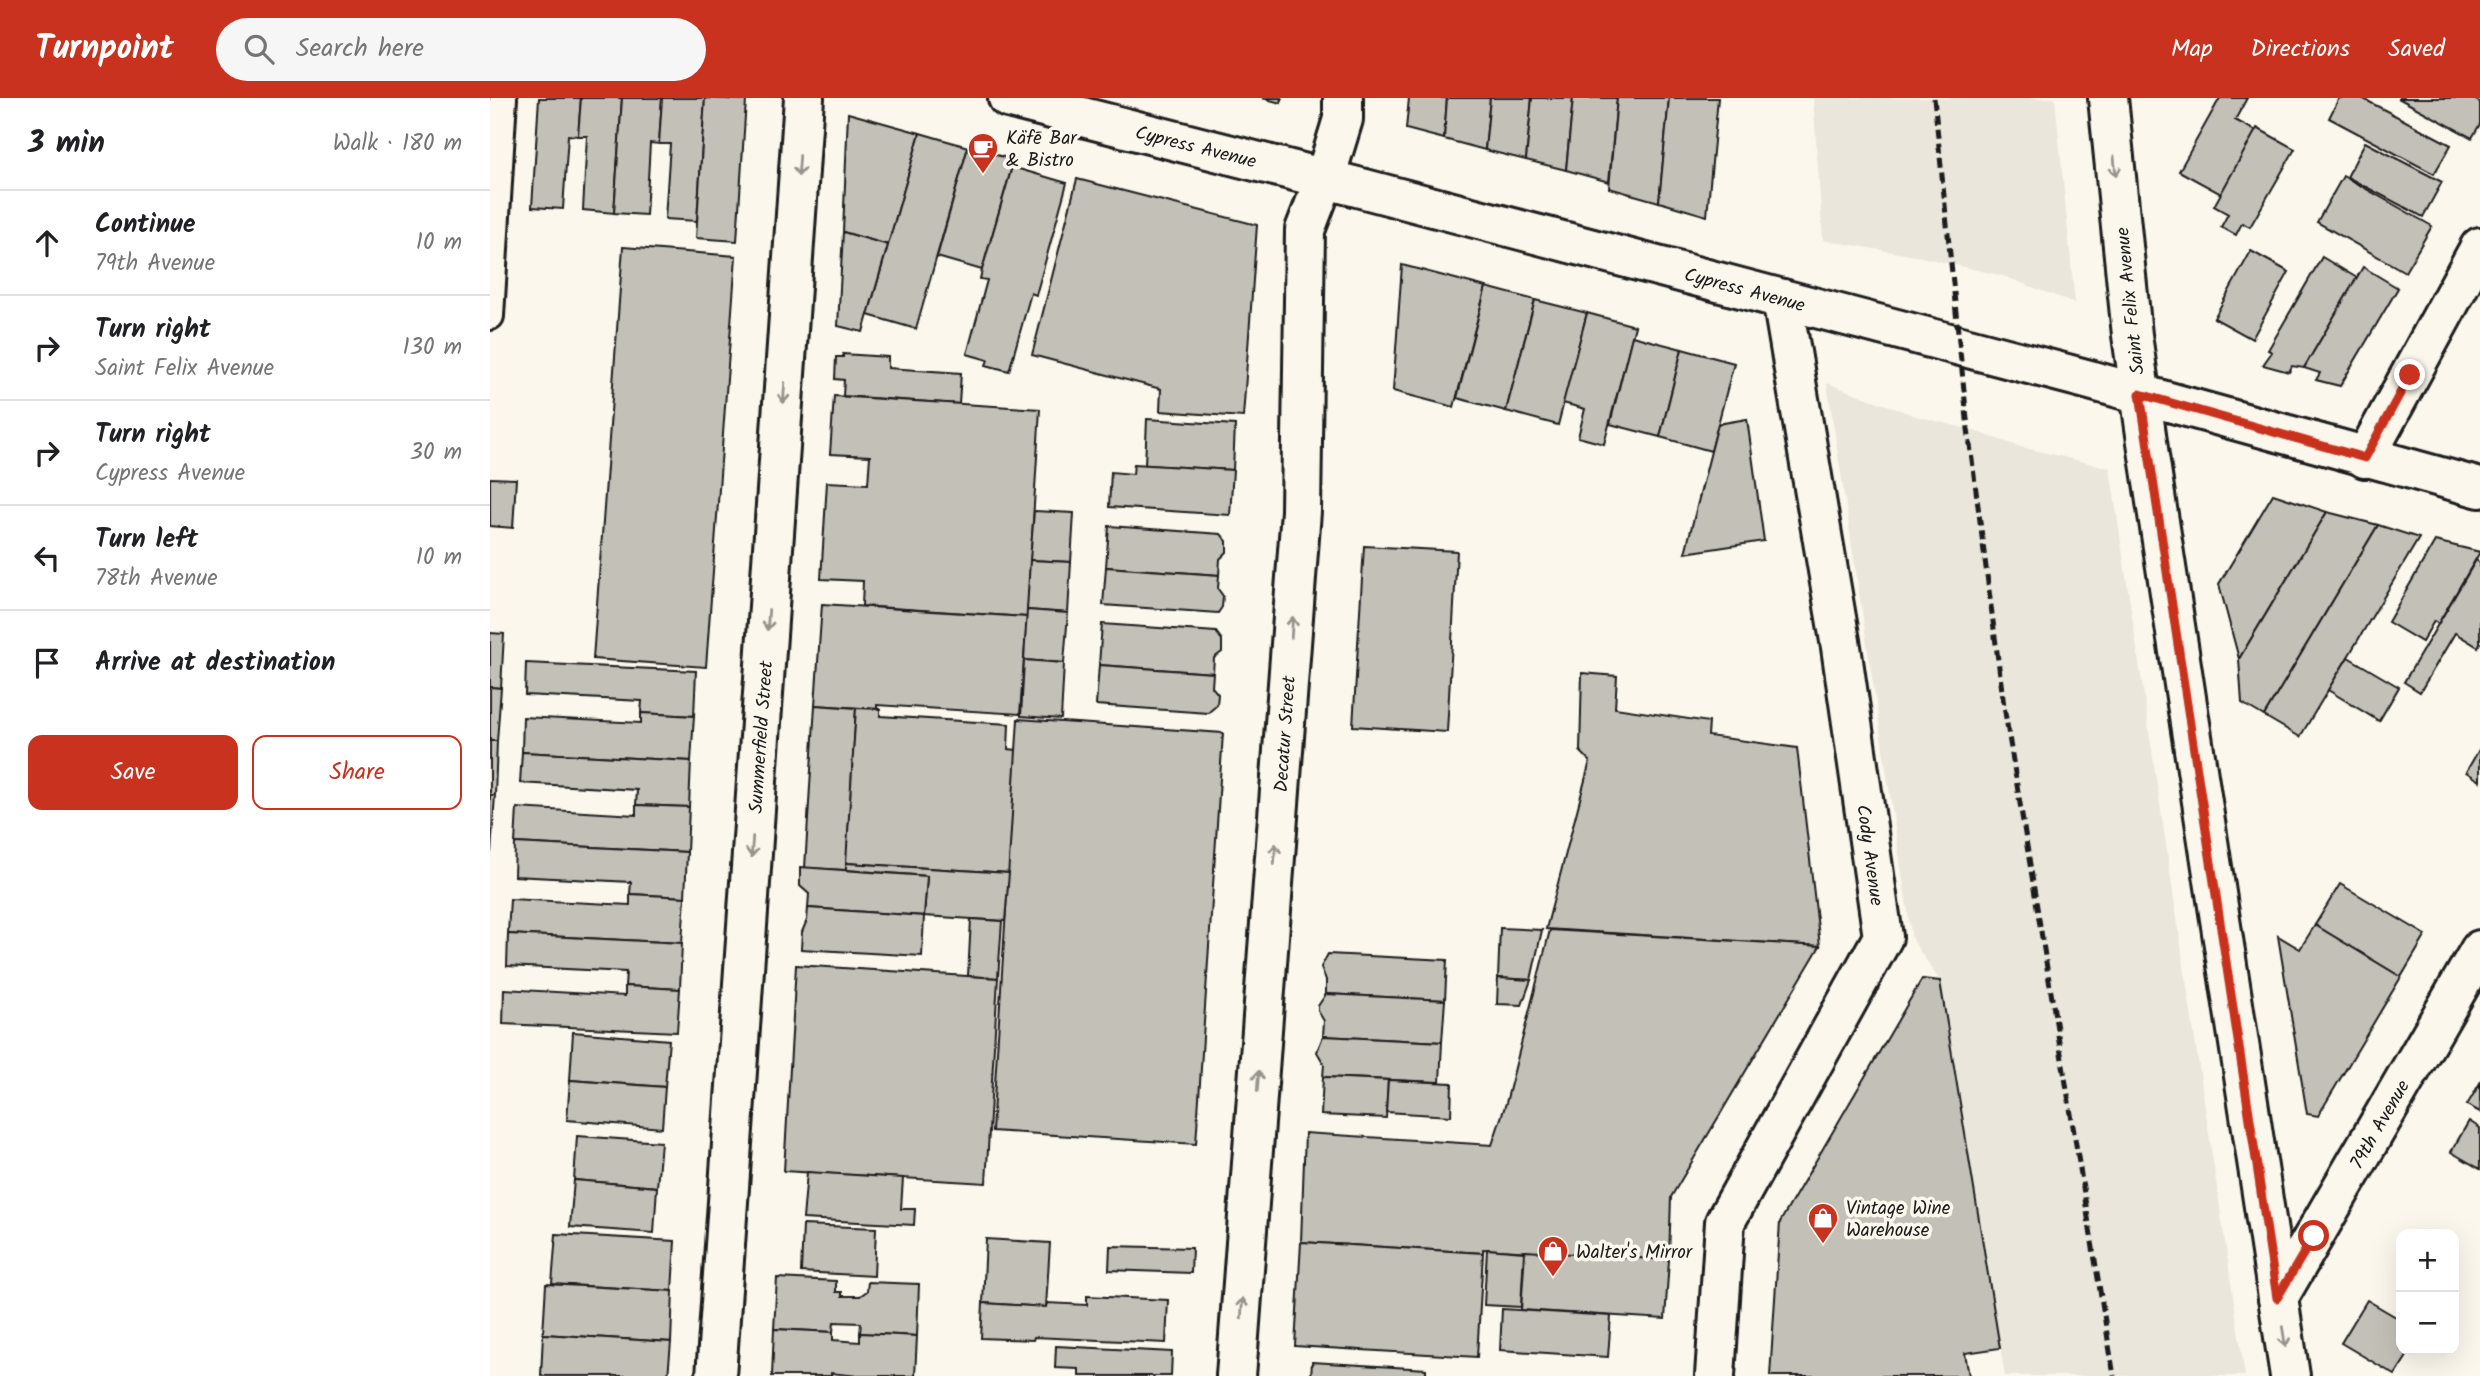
<!DOCTYPE html>
<meta charset="utf-8">
<style>
:root{--surface:#fff;--page:#f6f6f6;--text:#202124;--muted:#757577;--line:#e0e0e0;--accent:#c8321e}
body{margin:0;font-family:Kalam,sans-serif;background:var(--page);color:var(--text)}
.controls{position:absolute;right:21px;bottom:21px;display:grid;overflow:hidden;border-radius:14px;box-shadow:0 7px 28px #0002}
.controls button{width:63px;height:63px;display:grid;place-items:center;padding:0;border:0;border-bottom:2px solid var(--line);background:var(--surface);color:var(--text);font:35px sans-serif}
.stop{position:absolute;width:21px;height:21px;margin:-16px;border:5px solid #c8321e;border-radius:50%;background:#fff}
.stop.end{background:#c8321e;border-color:#fff;box-shadow:0 2px 7px #0008}
.list{margin:0;padding:0;list-style:none}
h2{display:flex;justify-content:space-between;align-items:center;height:91px;margin:0;padding:0 28px;font-size:30px}
h2 small{font-size:23px;font-weight:400;color:var(--muted)}
.list li{display:grid;grid-template-columns:46px 1fr auto;gap:21px;align-items:center;box-sizing:border-box;height:105px;padding:0 28px;border-top:2px solid var(--line)}
.list b{display:block;font-size:26px;white-space:nowrap}
.list p{margin:0;font-size:23px;white-space:nowrap;color:var(--muted)}
.list em{font-size:23px;font-style:normal;color:var(--muted)}
.actions{display:flex;gap:14px;padding:21px 28px}
.actions a{flex:1;padding:16px 0;border:2px solid var(--accent);border-radius:14px;text-align:center;font-size:24px;color:var(--accent)}
.actions .main{background:var(--accent);color:#fff}
.icon{flex:none;width:38px;height:38px;fill:none;stroke:currentColor;stroke-width:2;stroke-linecap:round;stroke-linejoin:round}
.map{position:relative;flex:none;width:1990px;height:1278px;overflow:hidden}
header{display:flex;align-items:center;gap:42px;box-sizing:border-box;height:98px;padding:0 35px;background:var(--accent);color:#fff}
header strong{font-size:33px}
nav{display:flex;gap:38px;margin-inline-start:auto;font-size:24px}
.search{width:490px;height:63px;background:var(--page);display:flex;align-items:center;gap:18px;box-sizing:border-box;padding:0 24px;border-radius:38px;color:var(--muted);font-size:26px}
main{display:flex}
aside{flex:1;background:var(--surface)}
.map>svg:first-child{display:block}
.built{fill:#eae6dc}
.building{fill:#c3c0b8;stroke:#1c1c1c;stroke-width:2}
.lines{fill:none;stroke-linecap:round;stroke-linejoin:round}
.service-casing{stroke:#1c1c1c;stroke-width:32}
.minor-casing{stroke:#1c1c1c;stroke-width:44}
.secondary-casing{stroke:#1c1c1c;stroke-width:44}
.service{stroke:#fbf7ec;stroke-width:26}
.minor{stroke:#fbf7ec;stroke-width:38}
.secondary{stroke:#fbf7ec;stroke-width:38}
.rail{stroke:#1c1c1c;stroke-width:5;stroke-dasharray:10 5;stroke-linecap:butt}
.oneway{stroke:#97948e}
.route{stroke:#c8321e;stroke-width:9}
.labels{text-anchor:middle;stroke-width:7;stroke-linejoin:round;paint-order:stroke}
.poi-label{font-size:19px;fill:#1c1c1c;stroke:#fbf7ec;text-anchor:start}
.street-label{font-size:19px;fill:#1c1c1c;stroke:#fbf7ec}
</style>
<header>
<strong>Turnpoint</strong>
<div class="search"><svg class="icon" aria-label="search" viewBox="0 0 24 24"><circle cx="10" cy="10" r="6"/><path d="M15 15l6 6"/></svg>Search here</div>
<nav><a>Map</a><a>Directions</a><a>Saved</a></nav>
</header>
<main>
<aside>
<h2>3 min<small>Walk · 180 m</small></h2>
<ul class="list">
<li><svg class="icon" aria-label="ahead" viewBox="0 0 24 24"><path d="M12 20V5M6 11l6-6 6 6"/></svg><div><b>Continue</b><p>79th Avenue</p></div><em>10 m</em></li>
<li><svg class="icon" aria-label="right" viewBox="0 0 24 24"><path d="M7 20v-9h11M14 6l5 5-5 5"/></svg><div><b>Turn right</b><p>Saint Felix Avenue</p></div><em>130 m</em></li>
<li><svg class="icon" aria-label="right" viewBox="0 0 24 24"><path d="M7 20v-9h11M14 6l5 5-5 5"/></svg><div><b>Turn right</b><p>Cypress Avenue</p></div><em>30 m</em></li>
<li><svg class="icon" aria-label="left" viewBox="0 0 24 24"><path d="M17 20v-9H6M10 6l-5 5 5 5"/></svg><div><b>Turn left</b><p>78th Avenue</p></div><em>10 m</em></li>
<li><svg class="icon" aria-label="arrive" viewBox="0 0 24 24"><path d="M6 21V4h12l-3 4 3 4H6"/></svg><div><b>Arrive at destination</b></div></li>
</ul>
<div class="actions"><a class="main">Save</a><a>Share</a></div>
</aside>
<div class="map">
<svg width="1990" height="1278" viewBox="0 0 1990 1278">
<rect width="100%" height="100%" fill="#fbf7ec"/>
<filter id="ink" filterUnits="userSpaceOnUse"><feTurbulence type="fractalNoise" baseFrequency=".0143" numOctaves="2"/><feDisplacementMap in="SourceGraphic" scale="14" xChannelSelector="R" yChannelSelector="G"/><feConvolveMatrix kernelMatrix="1 2 1 2 8 2 1 2 1" color-interpolation-filters="sRGB"/></filter>
<g filter="url(#ink)">
<!-- built -->
<g class="built">
<path d="M1323 0H1565L1585 205 1513 178 1431 159 1333 142Z"/>
<path d="M1337 285 1426 318 1478 331 1531 349 1620 370 1755 1278H1515L1450 883 1422 841Z"/>
</g>
<!-- building -->
<g class="building">
<path d="M49 0H91L88 38 78 37 73 111 42 109Z"/>
<path d="M91 0H132L124 115 93 112 97 38H88Z"/>
<path d="M132 0H172L169 46 160 45 156 117 124 115Z"/>
<path d="M172 0H215L207 123 175 121 180 46H169Z"/>
<path d="M215 0 256 2 247 143 206 140Z"/>
<path d="M772 0H792L791 5Z"/>
<path d="M919 0H957L954 41 916 31Z"/>
<path d="M957 0H1000L995 52 954 41Z"/>
<path d="M1000 0H1042L1036 62 995 52Z"/>
<path d="M1042 0H1083L1076 72 1036 62Z"/>
<path d="M1083 0H1127L1119 84 1076 72Z"/>
<path d="M1127 0H1179L1169 104 1119 90Z"/>
<path d="M1179 0H1228L1217 118 1169 104Z"/>
<path d="M1730 0H1757L1745 22 1766 33 1731 96 1689 73Z"/>
<path d="M1849 0H1872L1961 47 1944 76 1839 20Z"/>
<path d="M1908 0H1982L1990 4V26L1982 40Z"/>
<path d="M358 15 430 35 398 147 353 134Z"/>
<path d="M1767 30 1805 51 1760 129 1752 125 1746 137 1731 129 1738 116 1724 108Z"/>
<path d="M430 35 478 49 426 231 378 217Z"/>
<path d="M1875 44 1952 84 1933 119 1857 79Z"/>
<path d="M478 49 524 62 492 172 447 159Z"/>
<path d="M522 69 577 85 546 197 541 195 519 273 496 267 498 262 477 256 497 182 490 181 492 172Z"/>
<path d="M1853 78 1942 128 1915 174 1827 124Z"/>
<path d="M587 81 767 127 753 319 670 313 671 291 542 257Z"/>
<path d="M353 134 398 147 373 234 348 228Z"/>
<path d="M133 149 246 158 216 569 103 561Z"/>
<path d="M1761 153 1799 174 1762 241 1724 220Z"/>
<path d="M1832 159 1867 180 1814 270 1802 268 1799 274 1773 267 1782 254 1778 252Z"/>
<path d="M912 167 996 189 964 309 903 293Z"/>
<path d="M1873 169 1908 190 1850 288 1826 282 1830 275 1814 270Z"/>
<path d="M996 189 1045 202 1016 313 967 300Z"/>
<path d="M1045 202 1097 215 1068 327 1016 313Z"/>
<path d="M1097 215 1145 228 1114 346 1088 339 1095 311 1073 305Z"/>
<path d="M1142 238 1192 251 1170 339 1120 326Z"/>
<path d="M1192 251 1244 265 1221 353 1170 339Z"/>
<path d="M353 256 398 259V270L471 275 469 306 353 298 354 282 345 281 346 259H353Z"/>
<path d="M344 298 550 311 537 519 372 508 373 483 331 481 337 384 378 386 380 358 340 356Z"/>
<path d="M657 321 745 327 743 372 655 367Z"/>
<path d="M1257 321 1274 443 1195 455 1228 326Z"/>
<path d="M644 366 743 372 740 417 619 409 621 374 643 376Z"/>
<path d="M0 380 26 381 23 430 0 428Z"/>
<path d="M1783 396 1837 414 1749 561 1729 486Z"/>
<path d="M544 413 584 415 581 464 540 462Z"/>
<path d="M1837 414 1888 427 1774 618 1752 605 1749 561Z"/>
<path d="M1888 427 1929 440 1810 639 1774 618Z"/>
<path d="M619 428 731 436 737 443V454L730 461 729 477 616 469Z"/>
<path d="M1945 443 1990 454 1948 526 1944 523 1932 544 1898 524Z"/>
<path d="M874 448 967 453 957 634 863 628Z"/>
<path d="M540 462 581 464 578 515 537 512Z"/>
<path d="M1986 462 1990 465V545L1988 549 1965 535 1930 594 1914 584Z"/>
<path d="M616 469 729 477 728 491 733 498 732 509 728 515 613 507Z"/>
<path d="M332 506 537 519 530 616 387 607V611L325 607Z"/>
<path d="M537 512 578 515 574 565 534 562Z"/>
<path d="M612 526 726 534 732 542V554L724 560 723 575 609 567Z"/>
<path d="M0 535 14 536 11 590 0 589Z"/>
<path d="M1858 559 1909 589 1889 623 1838 592Z"/>
<path d="M534 562 574 565 571 621 531 618Z"/>
<path d="M36 565 206 573 204 618 151 615 152 603 35 597Z"/>
<path d="M609 567 723 575 722 589 728 596 727 607 718 615 606 607Z"/>
<path d="M1092 575 1127 578 1125 610 1219 624 1218 638 1307 650 1330 848 1056 831 1100 663 1090 653Z"/>
<path d="M0 589 11 590 7 643H0Z"/>
<path d="M325 607 366 610 356 772 315 770Z"/>
<path d="M366 610 390 611V618L519 626 518 651 527 652 519 775 356 765Z"/>
<path d="M151 615 204 618 201 663 32 654 33 619 151 625Z"/>
<path d="M528 621 733 635 706 1046 502 1033Z"/>
<path d="M0 643H7L5 697H0Z"/>
<path d="M1990 650V683L1976 674Z"/>
<path d="M32 654 201 663 199 709 146 707 147 692 30 685Z"/>
<path d="M0 697H5L1 754H0Z"/>
<path d="M146 707 199 709 197 754 25 745 27 710 146 717Z"/>
<path d="M25 745 197 754 195 799 140 796 141 784 24 778Z"/>
<path d="M356 765 519 775 515 823 434 818 437 778 356 772Z"/>
<path d="M310 769 437 778 434 818 318 810 319 796 310 788Z"/>
<path d="M1850 786 1936 837 1911 879 1825 827Z"/>
<path d="M140 796 195 799 192 845 18 836 20 801 140 807Z"/>
<path d="M318 810 434 818 432 858 311 851 312 834 317 822Z"/>
<path d="M481 821 512 823 508 880 478 878Z"/>
<path d="M1825 827 1911 879 1828 1018 1817 1016 1788 838 1810 851Z"/>
<path d="M1010 830 1052 832 1041 882 1008 880Z"/>
<path d="M1060 832 1330 848 1181 1099 1179 1162 993 1151V1155L811 1144 815 1035 1002 1047 1016 1005Z"/>
<path d="M18 836 192 845 190 891 135 888 136 874 17 868Z"/>
<path d="M838 856 957 862 955 902 836 896V882L831 869Z"/>
<path d="M306 867 508 880 496 1085 294 1073Z"/>
<path d="M1008 880 1041 882 1032 907 1007 906Z"/>
<path d="M1432 881 1450 883 1510 1250 1475 1255 1479 1278H1280L1290 1124Z"/>
<path d="M135 888 190 891 187 934 13 926 14 891 135 898Z"/>
<path d="M836 896 955 902 952 944 833 938 834 923 828 913V908Z"/>
<path d="M83 934 179 942 175 989 80 982Z"/>
<path d="M833 938 952 944 950 984 833 979 834 966 827 954Z"/>
<path d="M833 979 898 982 896 1020 831 1017Z"/>
<path d="M80 982 175 989 172 1030 77 1022Z"/>
<path d="M898 982 962 985 961 1018 896 1014Z"/>
<path d="M1990 985V1014L1977 1007Z"/>
<path d="M1979 1023 1990 1030V1071L1961 1054Z"/>
<path d="M87 1038 171 1044 167 1089 84 1082Z"/>
<path d="M317 1074 413 1080 411 1111H425L424 1127 313 1121Z"/>
<path d="M84 1082 167 1089 164 1135 80 1129Z"/>
<path d="M313 1127 386 1130 384 1178 311 1174Z"/>
<path d="M66 1136 185 1143 182 1193 62 1186Z"/>
<path d="M496 1141 560 1145 556 1209 493 1205Z"/>
<path d="M811 1144 993 1155 987 1259 805 1248Z"/>
<path d="M620 1148 702 1150 701 1175 619 1172Z"/>
<path d="M997 1151 1034 1154 1031 1209 994 1207Z"/>
<path d="M1035 1153 1179 1162 1175 1221 1031 1212Z"/>
<path d="M287 1180 346 1183V1194H352V1198H370L377 1193 378 1184 429 1186 427 1238 370 1235 371 1225 344 1224 343 1234 284 1231Z"/>
<path d="M56 1186 183 1193 181 1244 53 1236Z"/>
<path d="M597 1198 678 1202 676 1245 544 1239 543 1242 491 1240 493 1205 556 1209 557 1205 597 1207Z"/>
<path d="M1877 1202 1911 1222V1252H1921L1905 1277 1851 1245Z"/>
<path d="M1012 1211 1121 1218 1118 1259 1010 1252Z"/>
<path d="M284 1231 343 1234V1242L370 1244V1235L427 1238 425 1278H368L341 1275V1278H282Z"/>
<path d="M53 1236 181 1244 178 1278H51Z"/>
<path d="M566 1248 682 1254 681 1278H589V1271L565 1270Z"/>
<path d="M822 1264 936 1271V1278H821Z"/>
</g>
<g class="lines">
<!-- service casing -->
<g class="service-casing">
<path id="service" d="M0 218 13 0"/>
</g>
<!-- minor casing -->
<g class="minor-casing">
<g id="minor">
<path d="M1618 0 1642 237 1659 358 1800 1278"/>
<path d="M1875 360 1990 149"/>
<path d="M1788 1200 1990 852"/>
<path d="M226 1278 314 0"/>
<path d="M746 1278 811 413 815 132 835 80 853 21V0"/>
<path d="M1225 1278 1235 1124 1393 839 1351 549 1292 201"/>
</g>
</g>
<!-- secondary casing -->
<g class="secondary-casing">
<path id="secondary" d="M518 0 875 91 1596 281 1990 390"/>
</g>
<!-- service -->
<use href="#service" class="service"/>
<!-- minor -->
<use href="#minor" class="minor"/>
<!-- secondary -->
<use href="#secondary" class="secondary"/>
<!-- rail -->
<path class="rail" d="M1444 0 1478 331 1514 608 1624 1278"/>
</g>
<!-- one-way arrows -->
<defs><path id="oneway-shaft" d="M-6 0H5M1.5-3L5.5 0L1.5 3" fill="none" stroke-width="1.6" stroke-linecap="round" stroke-linejoin="round" transform="scale(1.75)"/></defs>
<g class="oneway">
<use href="#oneway-shaft" transform="translate(309 68) rotate(94)"/>
<use href="#oneway-shaft" transform="translate(1625 68) rotate(84)"/>
<use href="#oneway-shaft" transform="translate(294 295) rotate(94)"/>
<use href="#oneway-shaft" transform="translate(278 522) rotate(94)"/>
<use href="#oneway-shaft" transform="translate(802 529) rotate(-86)"/>
<use href="#oneway-shaft" transform="translate(262 749) rotate(94)"/>
<use href="#oneway-shaft" transform="translate(785 756) rotate(-86)"/>
<use href="#oneway-shaft" transform="translate(768 983) rotate(-86)"/>
<use href="#oneway-shaft" transform="translate(752 1210) rotate(-86)"/>
<use href="#oneway-shaft" transform="translate(1794 1239) rotate(81)"/>
</g>
</g>
<g class="lines" filter="url(#ink)">
<!-- route -->
<path class="route" d="M1824 1138 1787 1200 1650 296 1875 360 1920 277"/>
</g>
<!-- icons -->
<defs>
<g id="cafe-pin" transform="scale(1.575)"><path d="M0 17L-7.5 6A9.5 9.5 0 1 1 7.5 6Z" fill="#c8321e" stroke="#fbf7ec"/><path d="M-5.5-4.5H6V0H3Q3 3.5 0 3.5H-2.5Q-5.5 3.5-5.5 0ZM3-3.2v2h1.7v-2ZM-6 4.5H4V6H-6Z" fill="#fff"/></g>
<g id="shop-pin" transform="scale(1.575)"><path d="M0 17L-7.5 6A9.5 9.5 0 1 1 7.5 6Z" fill="#c8321e" stroke="#fbf7ec"/><path d="M-5-2.5h2.3a2.7 3.5 0 0 1 5.4 0H5L5.5 6h-11ZM-1.5-2.5h3a1.5 2.3 0 0 0-3 0Z" fill="#fff"/></g>
</defs>
<g fill-rule="evenodd">
<use href="#cafe-pin" x="493" y="50"/>
<use href="#shop-pin" x="1333" y="1120"/>
<use href="#shop-pin" x="1063" y="1153"/>
</g>
<g class="labels">
<!-- poi labels -->
<g class="poi-label">
<text x="516" y="46">Käfē Bar<tspan x="516" dy="22">&amp; Bistro</tspan></text>
<text x="1356" y="1116">Vintage Wine<tspan x="1356" dy="22">Warehouse</tspan></text>
<text x="1086" y="1160">Walter's Mirror</text>
</g>
<!-- street labels -->
<g class="street-label">
<text transform="translate(706 48) rotate(14)" y="7">Cypress Avenue</text>
<text transform="translate(1255 191) rotate(15)" y="7">Cypress Avenue</text>
<text transform="translate(1639 203) rotate(-96)" y="7">Saint Felix Avenue</text>
<text transform="translate(794 636) rotate(-86)" y="7">Decatur Street</text>
<text transform="translate(270 639) rotate(-86)" y="7">Summerfield Street</text>
<text transform="translate(1381 757) rotate(82)" y="7">Cody Avenue</text>
<text transform="translate(1889 1026) rotate(-60)" y="7">79th Avenue</text>
</g>
</g>
</svg>
<div class="controls">
<button>+</button>
<button>−</button>
</div>
<div class="stop" style="left:1824px;top:1138px"></div>
<div class="stop end" style="left:1920px;top:277px"></div>
</div>
</main>
